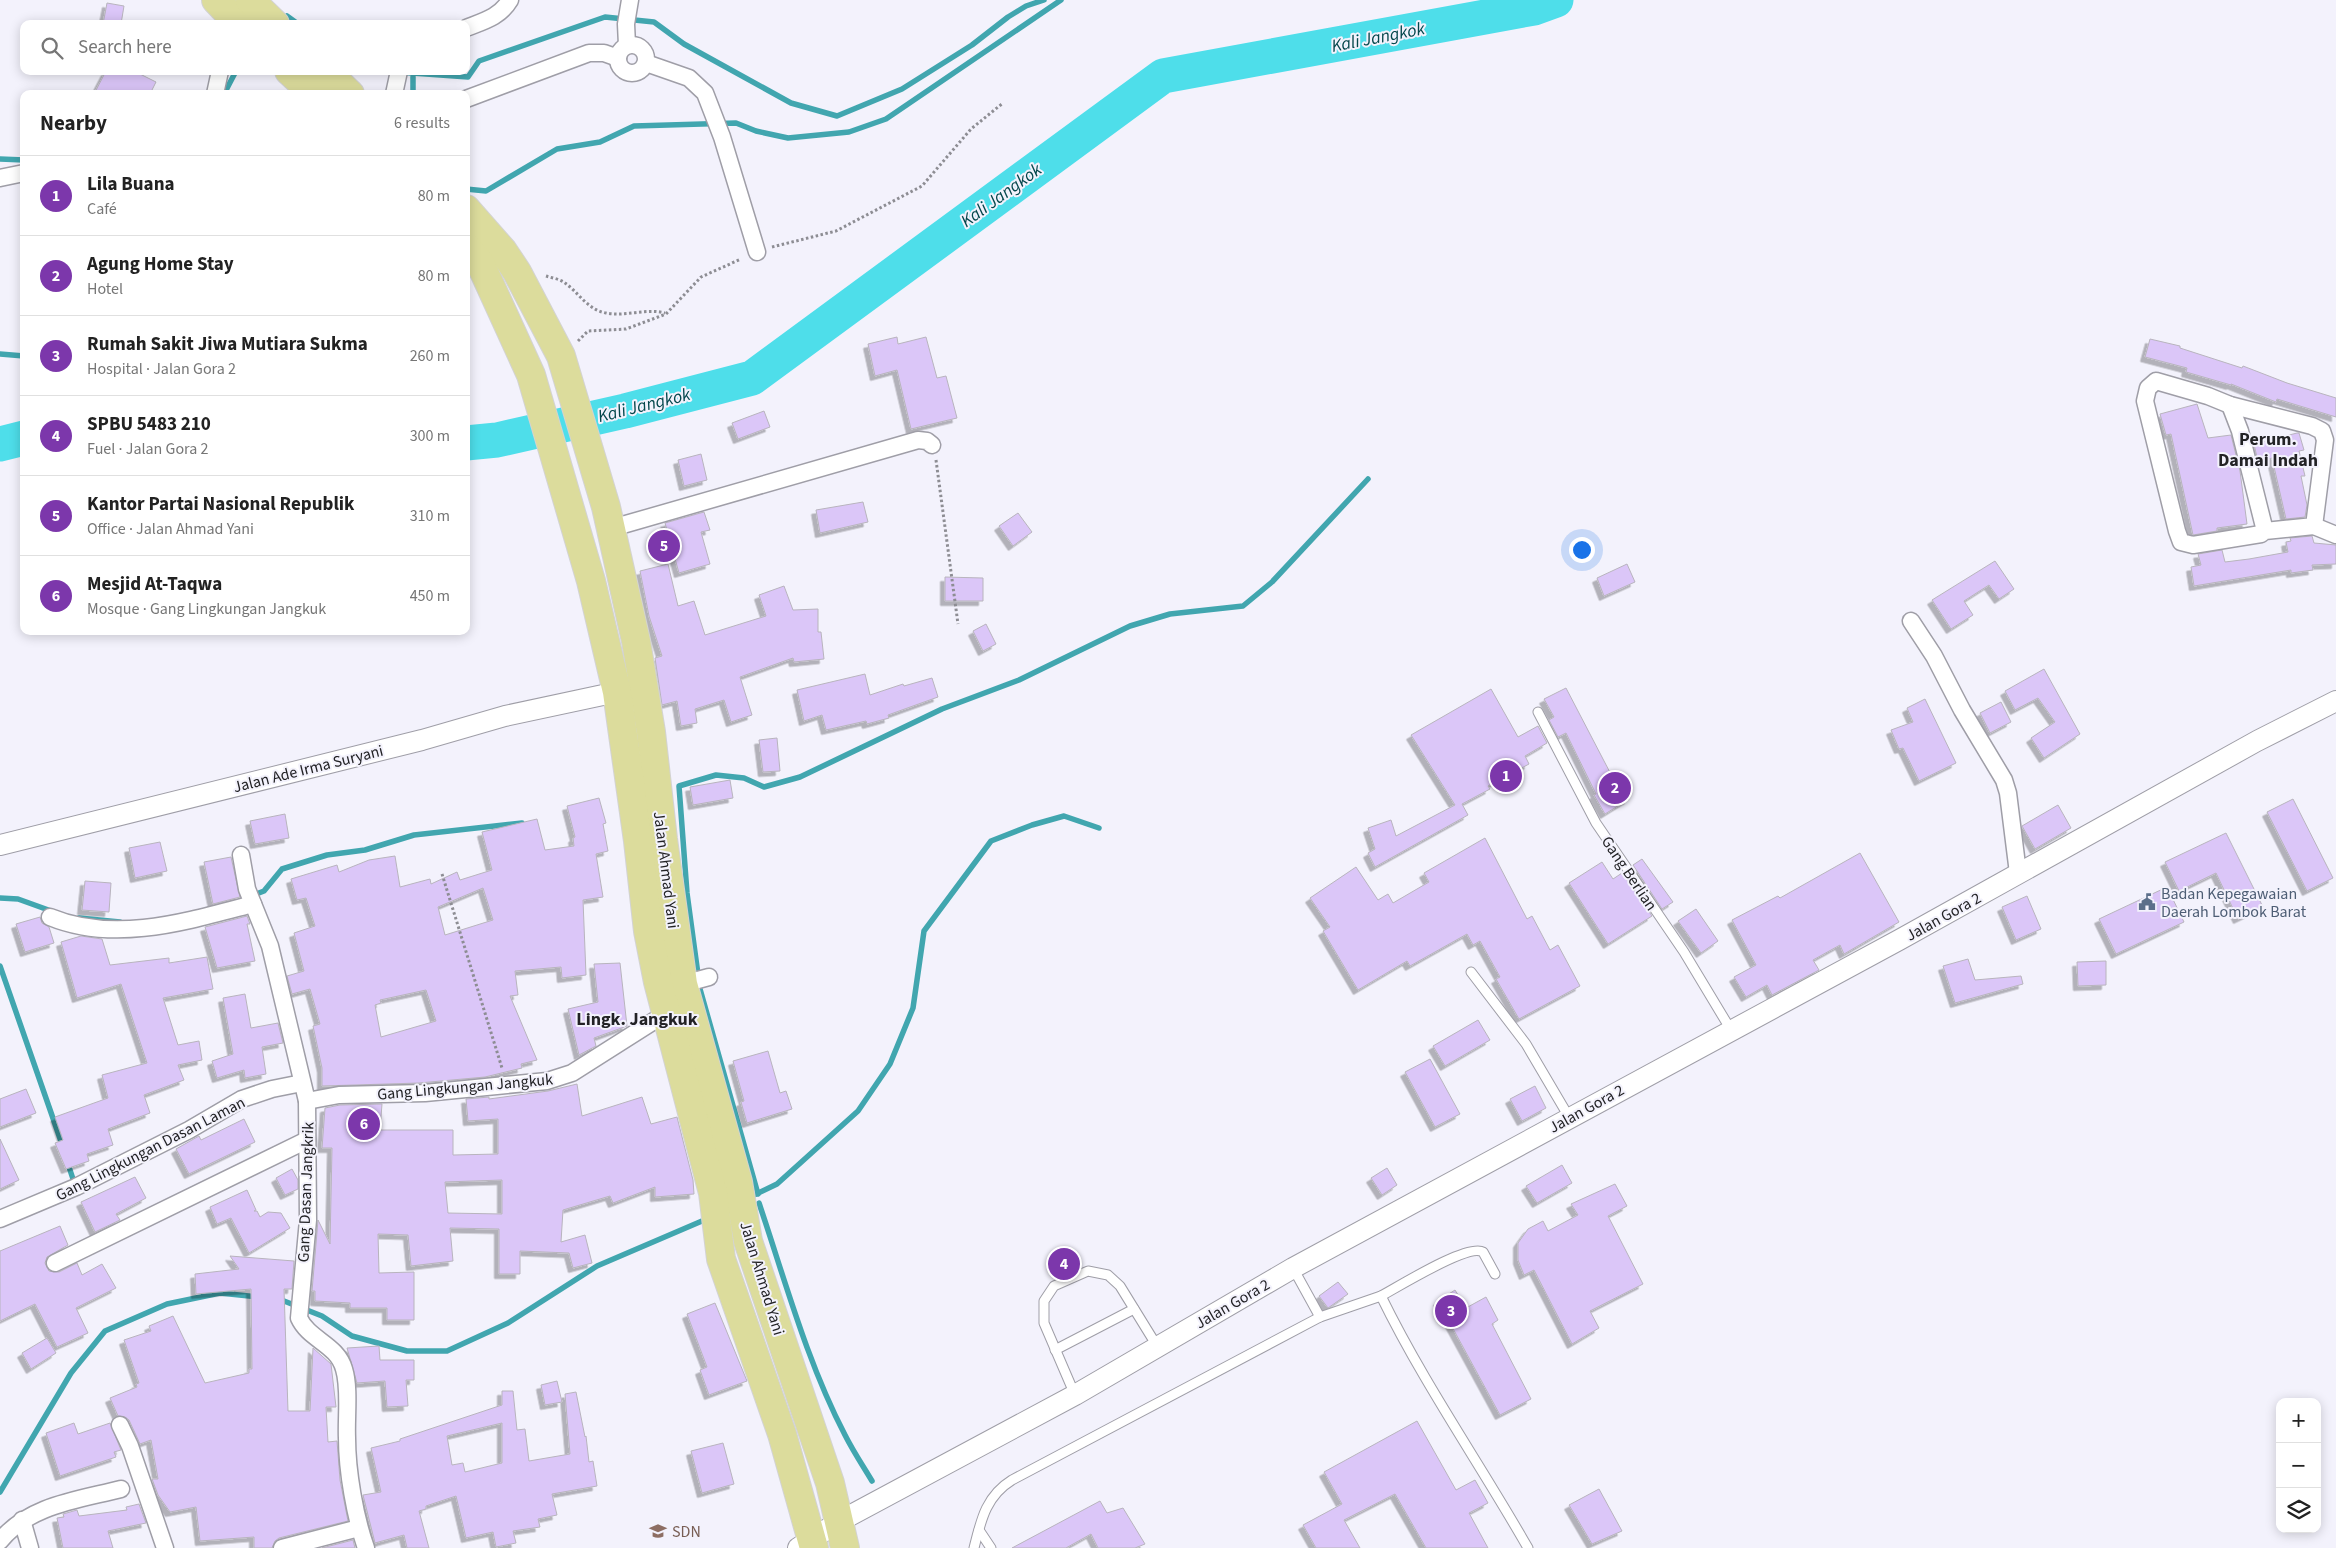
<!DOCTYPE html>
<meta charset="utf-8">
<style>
:root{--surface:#fff;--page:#f6f6f6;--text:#222;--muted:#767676;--line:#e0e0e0;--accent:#7c37ab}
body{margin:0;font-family:"Source Sans 3",sans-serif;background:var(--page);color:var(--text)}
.controls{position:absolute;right:15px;bottom:15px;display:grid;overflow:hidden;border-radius:10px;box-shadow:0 2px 12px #0003}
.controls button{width:45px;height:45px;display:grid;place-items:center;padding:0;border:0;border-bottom:1px solid var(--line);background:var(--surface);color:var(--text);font:25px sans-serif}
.you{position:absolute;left:1581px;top:549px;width:18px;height:18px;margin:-12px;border:4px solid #fff;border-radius:50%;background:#1a73e8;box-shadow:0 0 0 8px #1a73e833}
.badge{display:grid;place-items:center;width:32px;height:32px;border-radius:50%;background:var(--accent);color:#fff;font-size:16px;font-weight:700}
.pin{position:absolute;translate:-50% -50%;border:2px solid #fff;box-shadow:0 1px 5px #0006}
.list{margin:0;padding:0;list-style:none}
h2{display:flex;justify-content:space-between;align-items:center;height:65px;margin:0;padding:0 20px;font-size:21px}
h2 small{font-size:16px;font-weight:400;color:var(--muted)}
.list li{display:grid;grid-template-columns:32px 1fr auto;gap:15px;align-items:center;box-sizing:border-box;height:80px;padding:0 20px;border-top:1px solid var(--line)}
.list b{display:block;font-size:19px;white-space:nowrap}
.list p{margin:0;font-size:16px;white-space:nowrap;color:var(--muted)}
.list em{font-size:16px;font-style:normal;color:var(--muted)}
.icon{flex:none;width:28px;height:28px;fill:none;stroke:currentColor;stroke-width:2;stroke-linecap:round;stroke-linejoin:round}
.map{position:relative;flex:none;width:2336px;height:1548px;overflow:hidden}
.search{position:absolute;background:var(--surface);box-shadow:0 2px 12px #0003;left:20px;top:20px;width:450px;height:55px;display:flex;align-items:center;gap:12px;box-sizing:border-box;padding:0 18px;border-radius:10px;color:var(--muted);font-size:19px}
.panel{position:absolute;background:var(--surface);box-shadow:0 2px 12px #0003;left:20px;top:90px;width:450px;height:545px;border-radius:10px}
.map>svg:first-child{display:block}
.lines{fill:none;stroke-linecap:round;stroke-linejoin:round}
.stream{stroke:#41a6af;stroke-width:5.5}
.river{stroke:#4edeea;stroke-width:35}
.building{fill:#dbc6f8;stroke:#b8b4bd;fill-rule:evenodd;filter:url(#shadow)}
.service-casing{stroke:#9f9ea7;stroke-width:11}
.minor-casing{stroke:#9f9ea7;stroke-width:19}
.tertiary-casing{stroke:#9f9ea7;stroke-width:22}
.trunk-casing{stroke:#d3d3d3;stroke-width:30}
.path{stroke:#8d8d93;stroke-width:3;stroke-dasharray:2.5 2.5;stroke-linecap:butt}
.service{stroke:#fff;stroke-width:9}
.minor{stroke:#fff;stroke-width:16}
.tertiary{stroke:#fff;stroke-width:20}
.trunk{stroke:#dcdc9c;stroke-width:28}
.labels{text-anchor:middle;stroke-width:4;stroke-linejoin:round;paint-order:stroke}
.street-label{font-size:16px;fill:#222225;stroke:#f3f2fc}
.service-label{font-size:16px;fill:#4e5e75;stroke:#f3f2fc;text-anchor:start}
.education-label{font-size:16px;fill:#785e54;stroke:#f3f2fc;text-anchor:start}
.water-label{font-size:18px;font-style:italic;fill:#04474c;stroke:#f3f2fc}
.neighbourhood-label{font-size:18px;font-weight:bold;fill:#222225;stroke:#f3f2fc}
</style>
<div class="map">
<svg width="2336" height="1548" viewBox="0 0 2336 1548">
<defs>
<filter id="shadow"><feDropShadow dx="-4.5" dy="4.5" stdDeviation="0" flood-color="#0004"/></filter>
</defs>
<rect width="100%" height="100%" fill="#f3f2fc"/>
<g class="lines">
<!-- stream -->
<g class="stream">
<path d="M287 16 298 24"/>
<path d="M384 71 468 77 479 61 605 17 654 22 684 44 791 103 837 116 902 89 972 45 1008 17 1026 6 1044 0"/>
<path d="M413 77V94"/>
<path d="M224 94 236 71"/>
<path d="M0 159 24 160"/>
<path d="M466 189 486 191 557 149 600 142 634 126 736 123 756 131 788 138 849 132 886 119 1061 0"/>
<path d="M0 354 24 356"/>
<path d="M251 896 264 891 282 869 327 855 365 850 414 835 522 823"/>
<path d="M0 898 18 899 54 912"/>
<path d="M79 918 120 922"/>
<path d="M0 966 63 1147"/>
<path d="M67 1161 75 1185"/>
<path d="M758 1194 700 989 687 893 679 786 716 775 744 778 764 787 800 777 942 709 1019 680 1130 626 1170 614 1243 606 1272 582 1368 479"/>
<path d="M748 1198 777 1184 858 1111 890 1064 913 1008 924 931 991 841 1032 825 1064 816 1099 828"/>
<path d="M759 1203C785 1280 807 1362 845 1435 853 1451 863 1466 872 1481"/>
<path d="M279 1299 322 1316 352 1336 407 1351H447L508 1323 597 1266 709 1218"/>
<path d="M0 1492 71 1373 105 1331 167 1304 220 1293 258 1297"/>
</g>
<!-- river -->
<g class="river">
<path d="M466 443 497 440 625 411 752 378 1163 76 1534 8 1556 0"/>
<path d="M0 444 24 438"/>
</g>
</g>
<!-- building -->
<g class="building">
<path d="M107 3 124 6 121 24H103Z"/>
<path d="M106 71H134L156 82 150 94H94Z"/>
<path d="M897 337 898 344 926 337 937 378 946 376 957 418 911 429 897 370 875 376 868 344Z"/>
<path d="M2150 339 2180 346V348L2242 368 2243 366 2287 383 2336 398V417L2277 399 2276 402 2231 384V385L2186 372 2187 368 2145 357Z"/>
<path d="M2197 404 2208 438 2231 435 2240 471 2247 524 2217 528V531L2193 535 2171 434 2166 435 2160 414Z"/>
<path d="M764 411 770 427 738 439 732 423Z"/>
<path d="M2297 433H2299L2304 450 2299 451 2305 476H2301L2307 505 2305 517 2286 519 2272 458 2258 462 2254 444Z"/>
<path d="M701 454 707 480 684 486 678 460Z"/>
<path d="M863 502 868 522 820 533 816 510Z"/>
<path d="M704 512 710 530 701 532 710 564 679 573 665 523Z"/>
<path d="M1018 513 1032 532 1013 546 999 526Z"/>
<path d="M2312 536 2314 543 2336 545V564L2312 565 2313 570 2291 573V570L2194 586 2191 567 2201 565 2198 554 2222 550 2225 562 2249 559 2288 552 2286 542 2291 541 2290 538Z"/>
<path d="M1995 561 2014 589 1999 599 1989 585 1964 601 1973 615 1951 629 1932 600Z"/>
<path d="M668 564 678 606 694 601 705 635 766 616 759 595 784 586 793 610 818 609V632H821L824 659 794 662 793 658 740 677 752 715 731 722 724 700 695 709 697 723 681 726 677 701 662 705 655 658 662 656 649 616 640 571Z"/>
<path d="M1627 564 1635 582 1604 596 1597 578Z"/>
<path d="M945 577 983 578V601H945Z"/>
<path d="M986 624 996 644 983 651 973 631Z"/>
<path d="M2044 669 2080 734 2044 758 2031 738 2055 722 2038 698 2015 710 2005 691Z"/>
<path d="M865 674 870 695 903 684 904 686 932 678 938 697 888 715 889 718 867 724 866 721 826 730 822 715 804 721 797 690Z"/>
<path d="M1566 688 1615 782 1618 780 1629 799 1605 814 1594 795 1596 794 1566 733 1558 737 1549 720 1554 717 1544 699Z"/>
<path d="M1491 689 1518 737 1538 726 1547 743 1525 756 1529 764 1488 786 1490 789 1462 804 1468 815 1375 867 1368 853 1375 849 1368 828 1391 820 1396 836 1455 805 1411 735Z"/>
<path d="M1925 699 1956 763 1919 781 1903 748 1899 749 1891 730 1913 722 1907 708Z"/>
<path d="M2001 702 2011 722 1990 733 1980 713Z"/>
<path d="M777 738 780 771 763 772 759 740Z"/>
<path d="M730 780 733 798 693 805 690 787Z"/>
<path d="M599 798 606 823 603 824 608 851 596 854 603 897 583 900 586 975 562 978 561 967 515 971 518 995 510 996 537 1060 521 1064 522 1068 485 1077 419 1083 322 1086V1068L313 1026 320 1024 310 989 292 994 287 976 304 971 294 933 315 926 306 898 297 900 291 879 337 865 339 872 369 860 395 856 400 887 430 879 431 884 457 872 460 880 492 870 482 832 537 819 545 850 574 846 573 838 575 837 567 806ZM483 888 493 920 445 935 438 907ZM426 990 436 1021 381 1037 375 1005 381 1003 380 1000Z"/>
<path d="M2293 799 2333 878 2307 891 2267 812Z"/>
<path d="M2058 805 2071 828 2035 849 2022 826Z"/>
<path d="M285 814 289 838 255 844 250 821Z"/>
<path d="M2226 833 2263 907 2238 919 2216 873 2179 891 2165 862Z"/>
<path d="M1485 838 1527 919 1532 916 1550 950 1558 945 1580 986 1519 1019 1496 979 1500 977 1480 941 1473 945 1467 934 1410 966 1407 961 1358 990 1323 931 1330 927 1310 898 1356 867 1378 900 1388 894 1393 903 1429 882 1424 873Z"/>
<path d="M160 842 167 871 135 878 129 848Z"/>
<path d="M1860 853 1899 922 1844 954 1840 945 1813 960 1819 970 1772 995 1767 985 1746 997 1734 977 1756 965 1732 920 1778 896 1780 898Z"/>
<path d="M231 857 240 897 213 904 204 862Z"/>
<path d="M1642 859 1673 902 1662 909 1633 865Z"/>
<path d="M1602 862 1613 879 1622 873 1652 916 1608 944 1569 883Z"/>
<path d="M85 881 111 883 109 912 82 910Z"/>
<path d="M2167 887 2184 922 2116 954 2099 919Z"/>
<path d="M2027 896 2041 929 2016 940 2002 907Z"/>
<path d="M1696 909 1718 941 1701 953 1678 921Z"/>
<path d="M247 916 250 924H247L255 961 217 968 205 927Z"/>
<path d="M40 917 42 923 49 927 54 943 25 952 16 924Z"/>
<path d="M81 936 102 939 110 965 169 958V963L207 957 213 989 163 998 178 1045 199 1041 202 1060 178 1065 184 1080 144 1095 150 1113 108 1129 113 1145 87 1154 89 1161 66 1169 55 1143 63 1140 55 1117 108 1098 102 1075 147 1063 121 984 77 998 61 942Z"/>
<path d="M1968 959 1975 980 2021 976 2023 984 1955 1003 1943 966Z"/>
<path d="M2106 961V985L2078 986 2077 962Z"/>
<path d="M620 963 627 1026 594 1038 596 1046 579 1055 568 1009 598 1002 594 964Z"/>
<path d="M245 994 251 1028 278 1023 283 1043 262 1047 266 1074 245 1078 244 1070 217 1078 212 1061 233 1054 223 998Z"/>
<path d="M1478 1020 1490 1040 1445 1066 1433 1046Z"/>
<path d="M768 1051 780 1093 786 1091 792 1109 747 1123 741 1102 744 1101 733 1061Z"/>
<path d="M1430 1059 1460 1114 1435 1127 1405 1072Z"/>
<path d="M577 1084 582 1116 642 1097 651 1124 677 1117 693 1180 694 1194 655 1197V1187L613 1203 610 1196 563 1210 561 1242 585 1235 592 1263 573 1268 569 1253 520 1251V1274H499V1229L450 1228 453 1261 411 1266 408 1235 378 1234 379 1273 414 1272V1320H387V1308H350V1303L315 1301V1291H312L318 1220 330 1244 332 1148H322L325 1108 340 1105 382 1104 380 1130H453V1155L498 1154V1119L468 1121 466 1099 489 1097V1099L548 1091ZM502 1180V1214L448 1213 445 1182Z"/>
<path d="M1535 1086 1546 1108 1522 1121 1510 1099Z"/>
<path d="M26 1089 36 1113 0 1127V1099Z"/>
<path d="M244 1119 255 1142 189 1174 176 1149 199 1136 201 1140Z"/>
<path d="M0 1139 19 1180 0 1189Z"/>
<path d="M1562 1165 1572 1183 1537 1203 1526 1186Z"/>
<path d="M1387 1168 1397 1185 1382 1195 1371 1178Z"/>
<path d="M292 1169 298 1180V1189L285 1195 276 1178Z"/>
<path d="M135 1177 146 1198 116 1214 120 1220 95 1232 81 1202Z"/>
<path d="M1615 1184 1627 1206 1608 1216 1643 1284 1590 1311 1599 1328 1572 1344 1534 1270 1524 1275 1518 1260V1243L1528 1229 1543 1221 1548 1231 1578 1215 1571 1204Z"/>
<path d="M247 1190 256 1210 254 1211H257L260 1217 268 1212 281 1213 290 1228 249 1253 231 1218 217 1224 210 1207Z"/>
<path d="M60 1226 68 1245 47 1257 45 1263 49 1271 59 1272 77 1263 82 1275 102 1264 116 1288 76 1308 88 1333 57 1347 35 1304 0 1321V1251Z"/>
<path d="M230 1256 294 1261 292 1289H284L288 1411H310L313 1348 331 1364 336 1407H326L328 1442 337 1441 340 1480 348 1521 279 1538 275 1541 272 1548H254V1537L200 1541 196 1507 170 1512 158 1495 152 1479H158L151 1440 140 1444 129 1420 125 1417 118 1416 110 1398 137 1387 136 1384 139 1383 124 1340 151 1331 149 1326 173 1316 205 1383 249 1373V1369H252L251 1289 196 1294 195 1274 239 1269Z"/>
<path d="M1338 1282 1348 1294 1328 1308 1319 1296Z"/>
<path d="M1455 1290 1466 1308 1486 1297 1498 1320 1492 1324 1531 1399 1500 1415 1438 1301Z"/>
<path d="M715 1303 747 1381 709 1395 700 1370 707 1367 687 1314Z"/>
<path d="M47 1338 56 1353 31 1369 22 1353Z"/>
<path d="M379 1346 380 1360H414V1380H406L408 1406 387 1407 385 1381 357 1383 347 1348Z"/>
<path d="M557 1381 562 1402 545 1405 541 1385Z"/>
<path d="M502 1391H513L517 1430 525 1429 529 1461 570 1454 565 1394 576 1392 585 1437 586 1436 589 1462 593 1461 597 1486 552 1494 557 1515 538 1519 540 1527 513 1531 516 1543 496 1547 493 1532 466 1538 456 1496 426 1506V1509L419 1511 429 1548H407L404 1535 375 1543 363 1495 381 1492 371 1448 400 1441V1439L502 1405ZM502 1423V1463L465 1472 463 1463 452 1465 447 1436Z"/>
<path d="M1417 1421 1456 1490 1475 1480 1488 1503 1469 1513 1488 1548H1426L1395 1494 1344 1520 1360 1548H1316L1303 1525 1342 1504 1324 1472Z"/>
<path d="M74 1423 78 1434 110 1423 121 1450 114 1452 116 1457 60 1476 46 1433Z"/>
<path d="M723 1443 734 1484 702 1493 691 1451Z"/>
<path d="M1599 1489 1622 1531 1592 1544 1569 1505Z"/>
<path d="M1100 1501 1107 1513 1123 1508 1145 1544 1135 1548H1098L1091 1534 1066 1548H1012Z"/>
<path d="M139 1504 146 1523 108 1531 113 1548H63L57 1518 64 1517 63 1514 77 1510 79 1516 127 1510 126 1507Z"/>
<path d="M353 1540 355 1548H322Z"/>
</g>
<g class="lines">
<!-- service casing -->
<g class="service-casing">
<g id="service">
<path d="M1538 712 1596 823 1684 952 1731 1030"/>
<path d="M1471 972 1526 1044 1569 1117"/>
<path d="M1293 1268 1320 1317"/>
<path d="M1381 1296C1398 1287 1468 1243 1483 1252L1495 1274"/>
<path d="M1055 1350 1134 1309"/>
<path d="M1075 1395 1044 1323V1301L1054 1286 1088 1271 1108 1275 1120 1286 1157 1346"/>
<path d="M979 1530 991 1548"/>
<path d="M974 1548C981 1520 986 1496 1012 1480L1320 1317 1381 1296C1424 1384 1480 1464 1528 1548"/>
</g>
</g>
<!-- minor casing -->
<g class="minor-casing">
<g id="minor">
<path d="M466 28C484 21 500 17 510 0"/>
<path d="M627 45 626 24 630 0"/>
<circle cx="632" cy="59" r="14"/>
<path d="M646 63 689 78 705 93 722 137 757 252"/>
<path d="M215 94 220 71"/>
<path d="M394 94 399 71"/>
<path d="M466 99 589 53H604L618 58"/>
<path d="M0 178 24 173"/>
<path d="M2156 381 2208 396 2230 405 2312 426 2322 431 2325 440 2314 526 2265 531 2261 534 2193 545 2181 542 2177 531 2145 401 2148 388Z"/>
<path d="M2230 405 2240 431 2265 531"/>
<path d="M2314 526 2336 535"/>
<path d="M612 528 918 440 927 441 932 445"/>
<path d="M1911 621 1934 656 1962 710 2004 780 2008 793 2018 873"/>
<path d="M241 855 247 889 270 946 307 1101 308 1220 299 1318C309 1340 337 1344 344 1369 350 1388 346 1418 347 1438 347 1471 355 1517 366 1548"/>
<path d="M50 917C115 944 188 921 253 904"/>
<path d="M683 984 709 977"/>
<path d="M307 1101 339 1095 425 1093 547 1081 572 1073 657 1019 667 1017"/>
<path d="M0 1219 76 1187 189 1130 242 1099 272 1089 302 1083"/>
<path d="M55 1263 307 1140"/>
<path d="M120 1425 130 1446 165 1548"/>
<path d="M22 1520 30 1548"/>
<path d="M0 1541C29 1505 78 1500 121 1489"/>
<path d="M282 1548 359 1528"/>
</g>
</g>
<!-- tertiary casing -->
<g class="tertiary-casing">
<g id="tertiary">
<path d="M0 845 422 740 505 716 617 692"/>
<path d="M798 1548 840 1521 1075 1395 1293 1268 1899 940 2257 741 2336 701"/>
</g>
</g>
<!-- trunk casing -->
<g class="trunk-casing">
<g id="trunk">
<path d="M216 0 239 24"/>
<path d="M250 0 275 24"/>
<path d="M289 71 314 94"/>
<path d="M326 71 350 94"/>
<path d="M466 209 503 251 517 272 561 356 606 507 636 641 651 732 663 839 683 984 738 1182 748 1241 830 1483 845 1548"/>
<path d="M466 247 480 263 531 375 591 581 617 692 638 841 648 931 658 982 713 1193 721 1259 782 1434 814 1548"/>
</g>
</g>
<!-- path -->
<g class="path">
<path d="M772 247 836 231 922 186 971 129 1003 103"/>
<path d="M546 276C552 278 560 279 565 283 578 292 588 310 606 313 625 317 646 308 665 313"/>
<path d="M578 341 588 331 626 329 666 314 701 277 741 259"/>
<path d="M936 460 958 624"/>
<path d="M442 874 502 1068"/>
</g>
<!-- service -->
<use href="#service" class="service"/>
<!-- minor -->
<use href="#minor" class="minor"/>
<!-- tertiary -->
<use href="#tertiary" class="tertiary"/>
<!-- trunk -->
<use href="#trunk" class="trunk"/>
</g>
<!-- icons -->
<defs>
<g id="civic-bare" transform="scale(1.35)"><path d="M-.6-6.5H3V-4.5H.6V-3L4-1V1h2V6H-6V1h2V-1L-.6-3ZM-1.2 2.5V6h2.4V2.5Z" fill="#5c6f8a" stroke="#f3f2fc" stroke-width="2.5" paint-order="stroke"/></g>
<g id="school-bare" transform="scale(1.35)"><path d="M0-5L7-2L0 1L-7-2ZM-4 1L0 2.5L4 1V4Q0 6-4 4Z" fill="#8d6e63" stroke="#f3f2fc" stroke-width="2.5" paint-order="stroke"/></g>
</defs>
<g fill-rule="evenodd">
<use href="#civic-bare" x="2147" y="902"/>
<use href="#school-bare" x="658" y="1531"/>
</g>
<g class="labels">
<!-- street labels -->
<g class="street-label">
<text transform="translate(308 768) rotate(-14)" y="6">Jalan Ade Irma Suryani</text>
<text transform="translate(667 870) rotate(83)" y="6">Jalan Ahmad Yani</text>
<text transform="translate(1630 873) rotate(56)" y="6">Gang Berlian</text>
<text transform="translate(1943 916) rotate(-29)" y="6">Jalan Gora 2</text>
<text transform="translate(465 1086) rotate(-5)" y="6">Gang Lingkungan Jangkuk</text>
<text transform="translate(1586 1108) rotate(-29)" y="6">Jalan Gora 2</text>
<text transform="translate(150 1148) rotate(-27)" y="6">Gang Lingkungan Dasan Laman</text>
<text transform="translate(305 1192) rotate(-88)" y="6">Gang Dasan Jangkrik</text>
<text transform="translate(763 1278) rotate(73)" y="6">Jalan Ahmad Yani</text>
<text transform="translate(1232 1303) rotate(-30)" y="6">Jalan Gora 2</text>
</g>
<!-- service labels -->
<g class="service-label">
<text x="2161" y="899">Badan Kepegawaian<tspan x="2161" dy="18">Daerah Lombok Barat</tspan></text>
</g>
<!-- education labels -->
<g class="education-label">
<text x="672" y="1537">SDN</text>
</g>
<!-- water labels -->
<g class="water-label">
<text transform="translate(1378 37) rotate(-11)" y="6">Kali Jangkok</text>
<text transform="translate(1001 195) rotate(-36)" y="6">Kali Jangkok</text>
<text transform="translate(644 405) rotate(-14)" y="6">Kali Jangkok</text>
</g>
<!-- neighbourhood labels -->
<g class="neighbourhood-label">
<text x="2268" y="445">Perum.<tspan x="2268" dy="21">Damai Indah</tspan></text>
<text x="637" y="1025">Lingk. Jangkuk</text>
</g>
</g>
</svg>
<div class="controls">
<button>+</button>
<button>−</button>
<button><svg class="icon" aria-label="layers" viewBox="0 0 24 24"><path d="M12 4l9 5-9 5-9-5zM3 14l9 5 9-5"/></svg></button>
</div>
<div class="you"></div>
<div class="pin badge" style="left:1506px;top:776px">1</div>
<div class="pin badge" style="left:1615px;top:788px">2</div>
<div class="pin badge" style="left:1451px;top:1311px">3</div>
<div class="pin badge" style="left:1064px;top:1264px">4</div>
<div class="pin badge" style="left:664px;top:546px">5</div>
<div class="pin badge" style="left:364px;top:1124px">6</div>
<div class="search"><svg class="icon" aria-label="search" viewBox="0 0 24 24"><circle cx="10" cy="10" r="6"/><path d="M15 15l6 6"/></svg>Search here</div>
<section class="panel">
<h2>Nearby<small>6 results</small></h2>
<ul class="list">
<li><span class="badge">1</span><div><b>Lila Buana</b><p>Café</p></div><em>80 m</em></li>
<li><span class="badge">2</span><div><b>Agung Home Stay</b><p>Hotel</p></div><em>80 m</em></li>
<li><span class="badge">3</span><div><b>Rumah Sakit Jiwa Mutiara Sukma</b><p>Hospital · Jalan Gora 2</p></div><em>260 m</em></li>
<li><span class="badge">4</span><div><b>SPBU 5483 210</b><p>Fuel · Jalan Gora 2</p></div><em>300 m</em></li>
<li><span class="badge">5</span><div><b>Kantor Partai Nasional Republik</b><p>Office · Jalan Ahmad Yani</p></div><em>310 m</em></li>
<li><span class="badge">6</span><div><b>Mesjid At-Taqwa</b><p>Mosque · Gang Lingkungan Jangkuk</p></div><em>450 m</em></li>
</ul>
</section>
</div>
